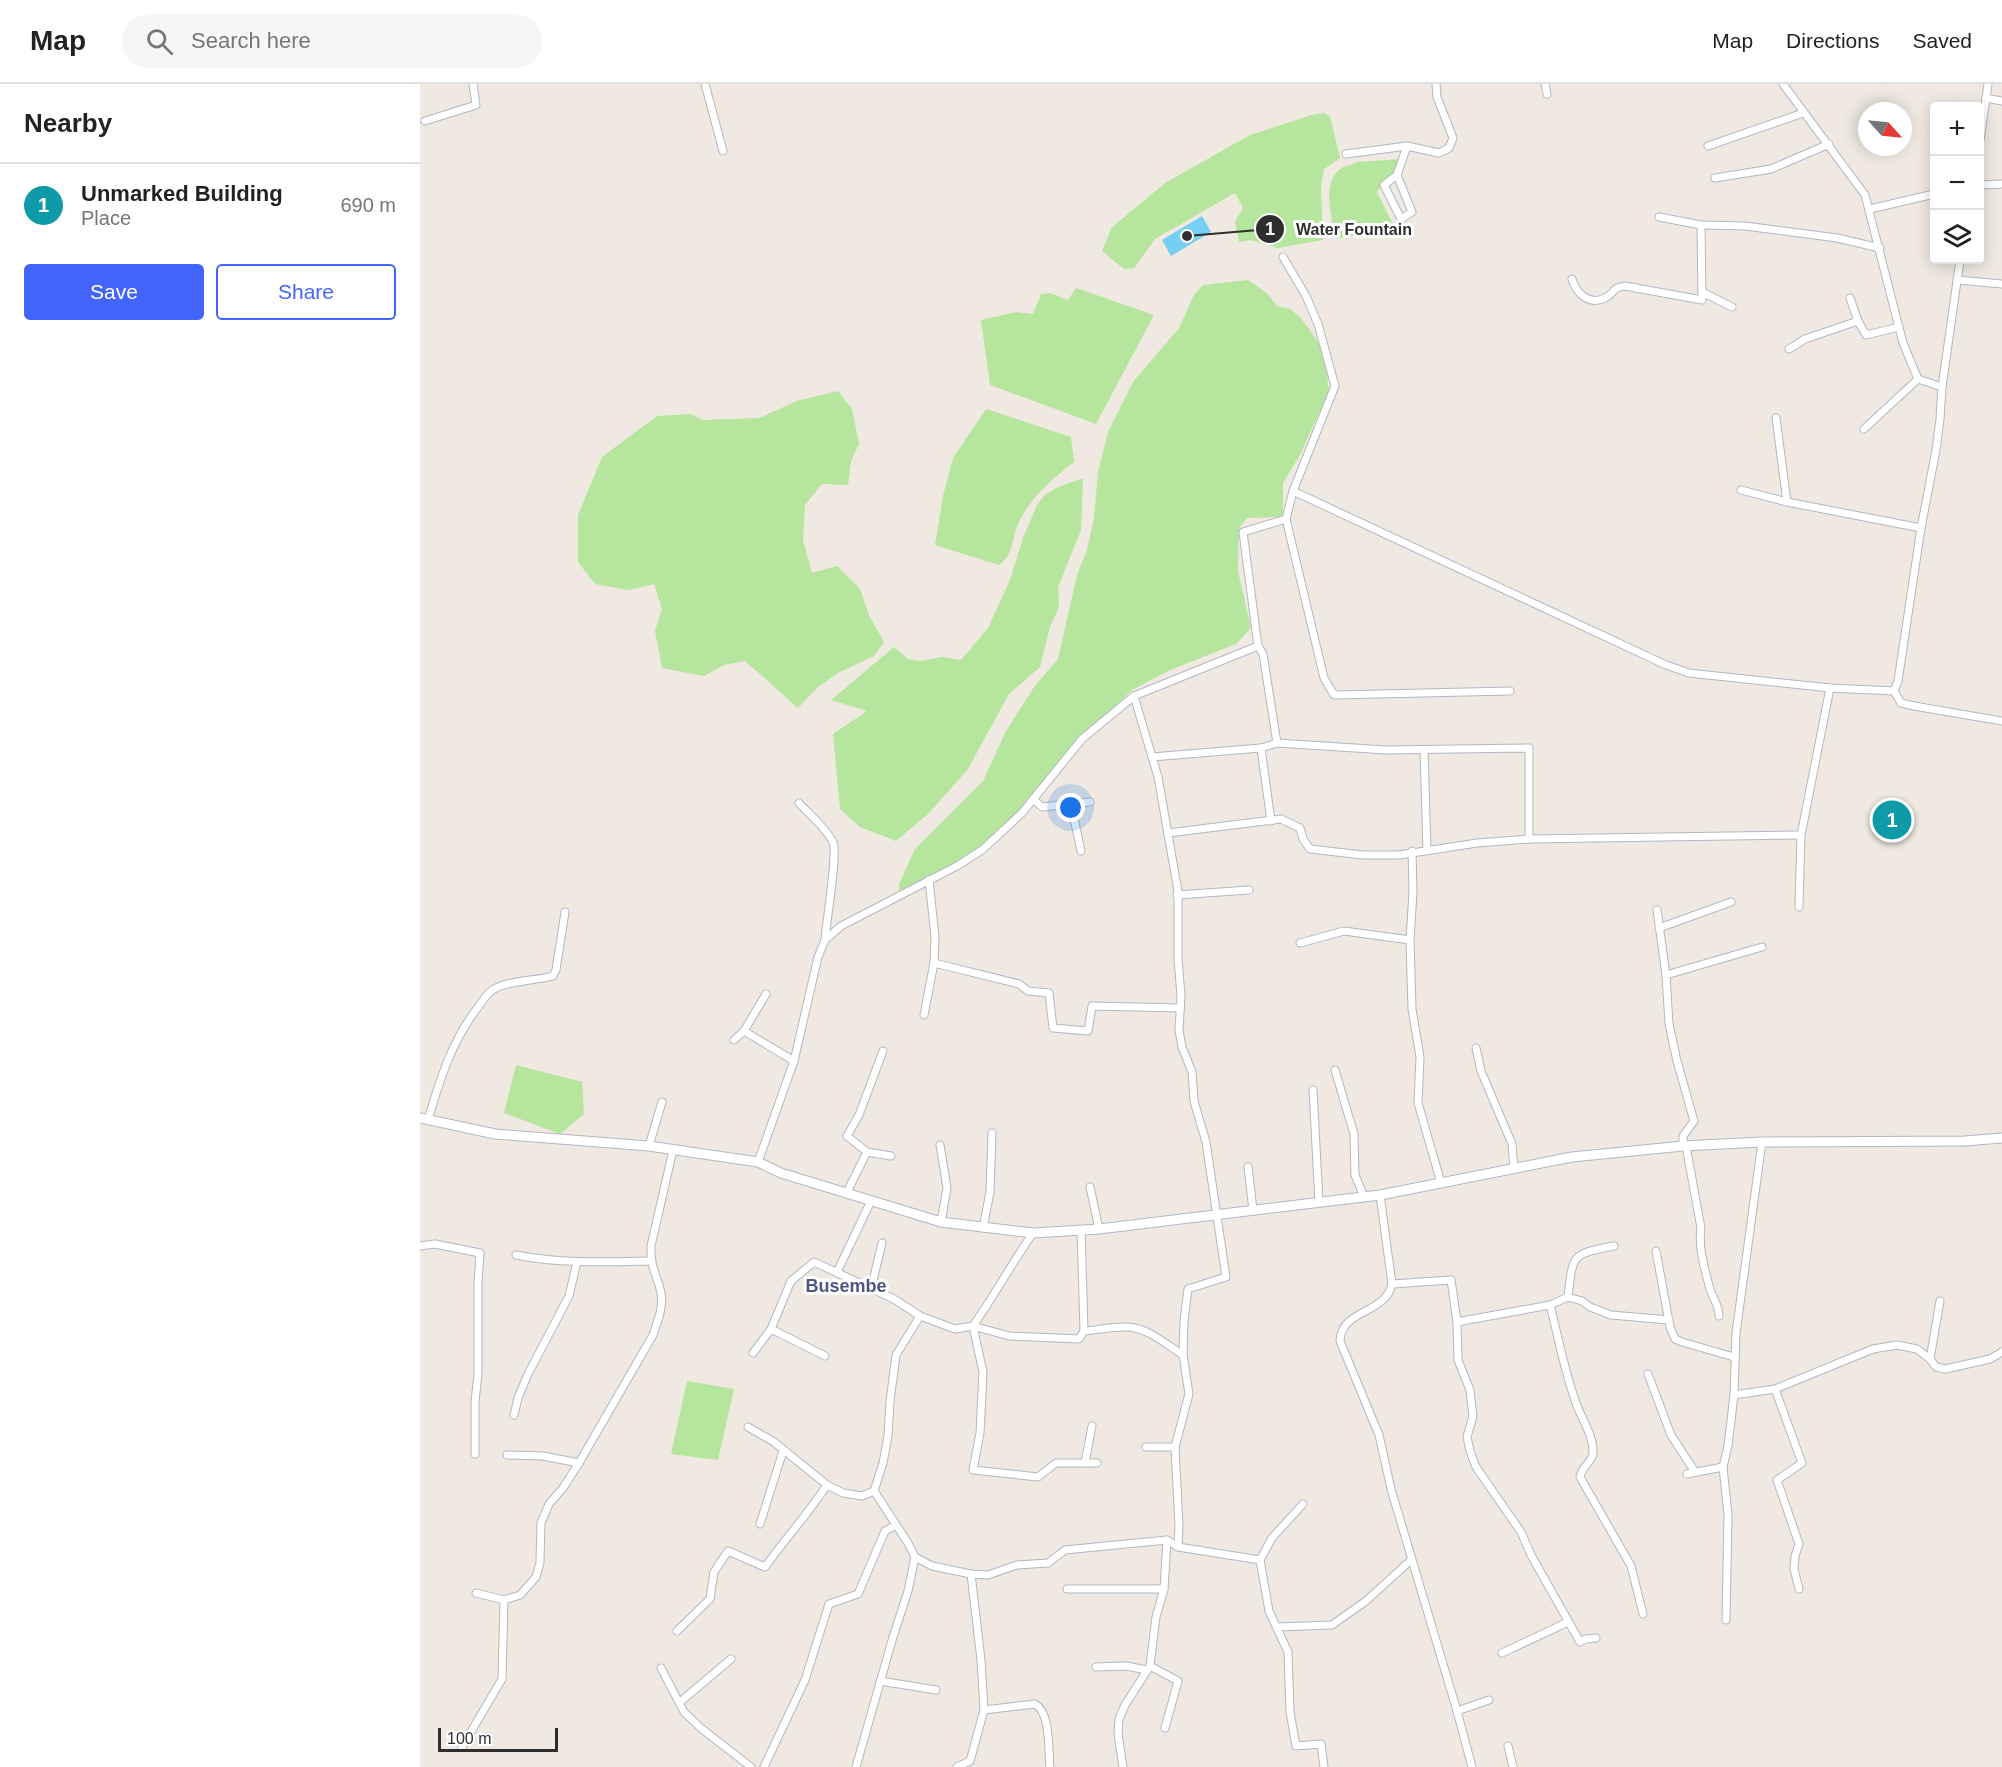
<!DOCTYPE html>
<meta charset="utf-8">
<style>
:root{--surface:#fff;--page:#f6f6f6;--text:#222;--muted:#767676;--line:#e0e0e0;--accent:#4264fb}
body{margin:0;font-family:Arial,sans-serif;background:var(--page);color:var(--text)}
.controls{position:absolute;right:18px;top:18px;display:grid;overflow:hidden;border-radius:6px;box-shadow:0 3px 15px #0003}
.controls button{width:54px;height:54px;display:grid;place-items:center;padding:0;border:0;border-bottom:2px solid var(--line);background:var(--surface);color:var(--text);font:30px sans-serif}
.compass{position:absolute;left:1438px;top:18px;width:54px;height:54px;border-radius:50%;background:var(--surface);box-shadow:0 3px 15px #0003;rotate:117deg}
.scale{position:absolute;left:18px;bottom:15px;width:120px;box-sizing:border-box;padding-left:6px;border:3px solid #2e2e2e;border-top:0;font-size:16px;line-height:21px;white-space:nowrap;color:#2e2e2e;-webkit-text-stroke:4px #fff;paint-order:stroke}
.you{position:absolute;left:651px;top:724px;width:21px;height:21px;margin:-15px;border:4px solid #fff;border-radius:50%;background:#1a73e8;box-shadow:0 0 0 9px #1a73e833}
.badge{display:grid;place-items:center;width:39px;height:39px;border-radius:50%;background:var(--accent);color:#fff;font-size:20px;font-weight:700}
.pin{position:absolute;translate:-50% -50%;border:3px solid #fff;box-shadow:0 2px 6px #0006}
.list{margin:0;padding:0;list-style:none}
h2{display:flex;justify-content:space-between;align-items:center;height:78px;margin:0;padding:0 24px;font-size:26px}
h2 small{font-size:20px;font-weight:400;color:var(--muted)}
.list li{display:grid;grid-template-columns:39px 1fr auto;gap:18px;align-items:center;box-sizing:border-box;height:84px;padding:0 24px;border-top:2px solid var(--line)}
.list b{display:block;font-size:22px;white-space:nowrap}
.list p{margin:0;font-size:20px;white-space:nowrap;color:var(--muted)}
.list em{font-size:20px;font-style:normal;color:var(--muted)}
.actions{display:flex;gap:12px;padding:18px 24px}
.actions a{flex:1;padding:14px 0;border:2px solid var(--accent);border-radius:6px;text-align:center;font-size:21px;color:var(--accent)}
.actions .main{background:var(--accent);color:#fff}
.icon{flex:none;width:33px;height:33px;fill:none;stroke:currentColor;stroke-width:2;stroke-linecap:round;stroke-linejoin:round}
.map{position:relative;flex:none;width:1582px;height:1683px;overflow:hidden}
header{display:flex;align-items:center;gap:36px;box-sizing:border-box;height:84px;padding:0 30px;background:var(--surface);border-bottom:2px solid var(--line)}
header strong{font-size:28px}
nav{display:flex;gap:33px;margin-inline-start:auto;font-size:21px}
.search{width:420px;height:54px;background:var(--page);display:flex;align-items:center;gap:15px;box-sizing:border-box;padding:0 21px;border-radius:33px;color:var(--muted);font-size:22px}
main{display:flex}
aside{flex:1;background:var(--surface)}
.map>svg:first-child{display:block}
.green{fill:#b6e59e}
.water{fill:#75cff0}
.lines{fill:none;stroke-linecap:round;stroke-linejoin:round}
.street-casing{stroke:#b4b7c1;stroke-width:9}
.secondary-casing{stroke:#b4b7c1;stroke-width:11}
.street{stroke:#fff;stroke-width:7}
.secondary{stroke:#fff;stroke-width:9}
.labels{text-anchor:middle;stroke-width:6;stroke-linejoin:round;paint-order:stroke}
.quarter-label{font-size:18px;font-weight:bold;fill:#4d5680;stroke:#fff}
.leader{fill:none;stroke:#2e2e2e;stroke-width:2}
.callout-dot{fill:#2e2e2e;stroke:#fff;stroke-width:2}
.mark-label{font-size:18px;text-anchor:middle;font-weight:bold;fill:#fff}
.callout-label{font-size:16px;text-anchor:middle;font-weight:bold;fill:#2e2e2e;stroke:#fff;stroke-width:6;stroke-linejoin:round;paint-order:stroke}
</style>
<header>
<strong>Map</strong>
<div class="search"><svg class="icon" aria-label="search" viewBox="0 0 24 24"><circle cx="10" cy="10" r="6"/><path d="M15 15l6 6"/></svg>Search here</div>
<nav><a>Map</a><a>Directions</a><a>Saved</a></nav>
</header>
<main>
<aside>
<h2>Nearby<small></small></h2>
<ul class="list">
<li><span class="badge" style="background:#0f9aa8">1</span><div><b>Unmarked Building</b><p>Place</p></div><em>690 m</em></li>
</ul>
<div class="actions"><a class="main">Save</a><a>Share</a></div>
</aside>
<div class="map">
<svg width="1582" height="1683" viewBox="0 0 1582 1683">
<rect width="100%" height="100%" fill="#efe9e1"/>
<!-- green -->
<g class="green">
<path d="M904 29 910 32 920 74 904 85 901 103 903 156 857 164 831 156 819 158 815 138 823 124 815 109 735 155 714 184 704 185 682 167 692 143 745 99 830 51 892 31Z"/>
<path d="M982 75 978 89 965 96 957 108 975 144 916 155C912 135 901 100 920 85 925 81 932 82 937 78Z"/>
<path d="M828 196 847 209 857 222 870 225 881 234 898 258 906 282 909 307 880 371 863 399V433L827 434 819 444 818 487 831 544 816 560 750 586 712 606 659 656 630 695 557 770 480 817 479 800 495 765 563 697 586 647 614 603 638 575 657 491 667 466 674 434 678 388 688 348 713 298 759 244 774 211 783 201Z"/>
<path d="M656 204 734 231 676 340 570 301 561 236 596 228 613 230 621 210 630 209 648 216Z"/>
<path d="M418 307 432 325 439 360 431 377 428 401 402 400 385 421 383 456 392 489 417 482 440 505 449 531 464 558 454 572 418 589 398 603 378 624 325 577 304 581 284 592 242 584 235 547 242 525 234 500 209 506 175 500 158 478V431L182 373 237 332 271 330 282 336 339 334 377 317Z"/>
<path d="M566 325 651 353 654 378C632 395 613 411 600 436 591 452 595 470 579 481L515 461 523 412 533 374Z"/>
<path d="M663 394 661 446 638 503 639 523 630 543 620 583 589 610 548 685 508 730 476 757 440 743 420 725 413 650 447 627 411 616 474 563 488 575 500 577 522 573 541 576 568 544 590 496 603 454 617 421 625 411 636 404Z"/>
<path d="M96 981 162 998 164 1030 140 1050 84 1029Z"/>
<path d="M267 1297 314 1305 298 1376 251 1370Z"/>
</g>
<!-- water -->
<path class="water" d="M782 132 791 148 751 172 742 156Z"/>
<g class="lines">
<!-- street casing -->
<g class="street-casing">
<g id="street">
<path d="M285 0 303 67"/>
<path d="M1125 0 1127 10"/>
<path d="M1363 0 1445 111 1483 259 1498 295"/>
<path d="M1566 14 1582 17"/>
<path d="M5 37 56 21 53 0"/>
<path d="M1560 56 1568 0"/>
<path d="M1288 62 1383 29"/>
<path d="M926 70 987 62 1019 69 1029 64 1033 54 1017 13 1016 0"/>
<path d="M977 91 964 101 981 135 992 128 977 91 987 62"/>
<path d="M1295 94 1351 85 1409 60"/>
<path d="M1560 101 1582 100"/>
<path d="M1450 125 1514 110"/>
<path d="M1239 133 1281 141 1325 142 1417 154 1460 164"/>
<path d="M1540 176 1522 303 1520 335 1516 366 1501 444 1478 597 1474 607 1481 619 1494 622 1582 637"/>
<path d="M1152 195C1156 209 1169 222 1185 214 1196 209 1190 204 1205 202L1282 216 1281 141"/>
<path d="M1537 196 1582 200"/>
<path d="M1282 208 1312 223"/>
<path d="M1430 214 1438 237 1446 251 1479 243"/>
<path d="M1369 265 1385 255 1438 237"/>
<path d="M1498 295 1522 303"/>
<path d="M1356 334 1367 418"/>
<path d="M1444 345 1498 295"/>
<path d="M1321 406 1367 418 1501 444"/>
<path d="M873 407 1246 581 1269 589 1410 604 1474 607"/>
<path d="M866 435 904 594 914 611 1090 607"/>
<path d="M714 612 738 693 758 807V875L761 912 759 946 762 963 772 988 774 1017 786 1058 806 1193 768 1205 764 1237 763 1271 769 1310 755 1363 759 1442 758 1463"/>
<path d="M857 659 843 570 838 562 823 448 866 435 873 407 915 302 898 240 886 212 863 173"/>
<path d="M841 664 851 737"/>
<path d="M1004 667 1007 766"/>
<path d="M732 673 841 664 857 659 966 666 1109 664V755"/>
<path d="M613 715 622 723 670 718"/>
<path d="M379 719C390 731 405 743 413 758 418 769 406 839 405 856"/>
<path d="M651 720 661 767"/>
<path d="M748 749 861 735 880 744 883 755 890 765 943 771H979L1057 759 1109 755 1381 751"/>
<path d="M992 767 993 808 990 856 992 925 1000 973 998 1019 1021 1099"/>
<path d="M757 811 829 806"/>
<path d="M1379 823 1381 751 1410 604"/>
<path d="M1237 826 1246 891 1249 940 1257 977 1274 1037 1263 1052V1062"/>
<path d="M1239 844 1311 818"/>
<path d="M880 859 924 847 990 856"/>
<path d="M514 879 599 900 608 907 629 909 633 944 668 947 672 922 760 924"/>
<path d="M1246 891 1342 863"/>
<path d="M504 931 514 879 515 853 509 796"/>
<path d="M324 947 374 977"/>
<path d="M314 956 324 947 346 910"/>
<path d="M1056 964 1061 987 1092 1060 1094 1085"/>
<path d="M463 967 439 1031 427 1052 447 1068 471 1072"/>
<path d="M915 986 934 1050 935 1091 944 1113"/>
<path d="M893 1006 899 1118"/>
<path d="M8 1036C20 995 32 956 59 922 63 916 68 908 74 905 90 896 115 897 133 892L136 886 145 828"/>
<path d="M520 1061 527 1104 521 1138"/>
<path d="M229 1062 242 1018"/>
<path d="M1266 1062 1281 1144C1278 1165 1285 1186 1290 1205 1293 1215 1299 1221 1299 1232"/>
<path d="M338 1078 374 977 398 873 405 856 421 842 537 782 562 766 602 729 662 655 714 612 838 562"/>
<path d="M828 1083 833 1126"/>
<path d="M670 1103 679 1145"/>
<path d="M426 1110 447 1068"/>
<path d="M960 1111 972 1200C966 1230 921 1225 920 1257L959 1351 971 1405 1037 1627 1052 1683"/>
<path d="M563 1144 570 1108 572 1049"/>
<path d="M613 1149C592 1179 574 1212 553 1242L563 1288 560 1349 553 1386 618 1393 636 1379H677"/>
<path d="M0 1162 15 1160 60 1169 58 1199V1290L55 1318V1370"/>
<path d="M1236 1167 1250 1243 1255 1255 1262 1258 1314 1273"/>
<path d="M96 1171C141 1180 186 1178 231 1177"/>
<path d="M417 1188 451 1117"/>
<path d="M972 1200 1031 1196 1037 1238 1038 1276 1050 1306 1053 1332 1047 1353 1050 1367 1056 1383 1101 1448 1111 1471 1160 1558 1166 1555 1176 1554"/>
<path d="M451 1205 462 1159"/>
<path d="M1148 1213C1153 1170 1151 1170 1194 1162"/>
<path d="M1130 1221C1138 1252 1144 1285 1155 1316 1160 1333 1174 1351 1173 1369 1173 1377 1162 1382 1160 1393L1211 1482 1223 1530"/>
<path d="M1037 1238 1130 1221 1148 1213 1162 1217 1170 1223 1191 1231 1249 1236"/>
<path d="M351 1245 405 1272"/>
<path d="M664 1247C678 1246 694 1242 708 1243 728 1244 747 1261 763 1271"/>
<path d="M333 1269 351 1245 371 1197 394 1178 474 1215 500 1232 535 1245 553 1242 589 1252 659 1255 664 1247 661 1146"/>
<path d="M1510 1275 1520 1217"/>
<path d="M1228 1290 1251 1351 1275 1388"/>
<path d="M1355 1305 1382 1379 1357 1396 1379 1460 1375 1472 1374 1485 1379 1505"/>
<path d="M1314 1311 1355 1305 1453 1265 1477 1261 1497 1265 1510 1275 1516 1283 1525 1285 1570 1275 1582 1268"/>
<path d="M94 1331 98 1314 108 1290 149 1212 157 1178"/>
<path d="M328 1343 354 1358 407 1401 423 1409 442 1412 454 1407 463 1379 468 1352 470 1317 476 1271 500 1232"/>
<path d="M726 1363H755"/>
<path d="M87 1371 123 1372 159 1379"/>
<path d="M665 1379 672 1342"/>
<path d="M1267 1390 1303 1383"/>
<path d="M883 1420 852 1454 840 1476 849 1527 868 1568 870 1628 876 1662 901 1660 904 1683"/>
<path d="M340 1440 363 1367"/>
<path d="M495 1473 512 1482 551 1490 568 1491 597 1481 628 1479 645 1466 747 1456 758 1463 840 1476"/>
<path d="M647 1505H744"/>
<path d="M56 1509 84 1516 100 1511 116 1493 120 1479 121 1439 129 1420 143 1404 159 1379 233 1251C237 1238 244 1223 241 1209 237 1190 230 1184 231 1162L253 1066"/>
<path d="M1306 1536 1308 1431 1303 1383 1308 1362 1314 1311 1316 1249 1342 1058"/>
<path d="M858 1543 912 1541 946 1517 991 1476"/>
<path d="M257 1547 290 1515 294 1488 308 1467 345 1483C365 1455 388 1430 407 1401"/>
<path d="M1082 1569 1148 1538"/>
<path d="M730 1582 758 1597 745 1644"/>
<path d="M676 1583 706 1582 727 1586"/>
<path d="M241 1584 264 1628 282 1645 331 1683"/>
<path d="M460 1597 516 1606"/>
<path d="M260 1618 311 1575"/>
<path d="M564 1626 615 1620C631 1629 628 1665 630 1683"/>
<path d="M1037 1627 1069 1616"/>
<path d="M1088 1662 1093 1683"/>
<path d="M42 1663 82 1595 84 1516"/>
<path d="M344 1683 385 1596 409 1520 438 1510 465 1447 476 1441"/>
<path d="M436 1683 473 1553 488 1507 495 1473 488 1459 454 1407"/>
<path d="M537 1683 550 1677 564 1626 561 1576 551 1490"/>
<path d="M703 1683 698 1650 699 1635 705 1621 730 1582 736 1533 744 1505 747 1456"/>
</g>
</g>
<!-- secondary casing -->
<g class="secondary-casing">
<path id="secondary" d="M0 1034 75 1050 229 1062 338 1078 361 1089 521 1138 613 1149 679 1145 960 1111 1152 1073 1263 1062 1342 1058 1545 1057 1582 1054"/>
</g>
<!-- street -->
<use href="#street" class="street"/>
<!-- secondary -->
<use href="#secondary" class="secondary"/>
</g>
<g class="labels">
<!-- quarter labels -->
<g class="quarter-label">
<text x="426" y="1208">Busembe</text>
</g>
</g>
<!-- callouts -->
<path class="leader" d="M767 152L850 145"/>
<g class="callout-dot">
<circle cx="767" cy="152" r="6"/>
<circle cx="850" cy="145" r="15"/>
</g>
<g class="mark-label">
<text x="850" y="151">1</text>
</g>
<g class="callout-label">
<text x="934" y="151">Water Fountain</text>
</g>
</svg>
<div class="controls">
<button>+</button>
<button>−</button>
<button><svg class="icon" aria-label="layers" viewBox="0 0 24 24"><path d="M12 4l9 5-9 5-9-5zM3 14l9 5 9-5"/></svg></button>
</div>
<svg class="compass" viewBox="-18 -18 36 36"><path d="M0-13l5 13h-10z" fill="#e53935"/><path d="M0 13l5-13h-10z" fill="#767676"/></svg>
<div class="scale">100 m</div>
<div class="you"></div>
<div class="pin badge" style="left:1472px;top:736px;background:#0f9aa8">1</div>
</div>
</main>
